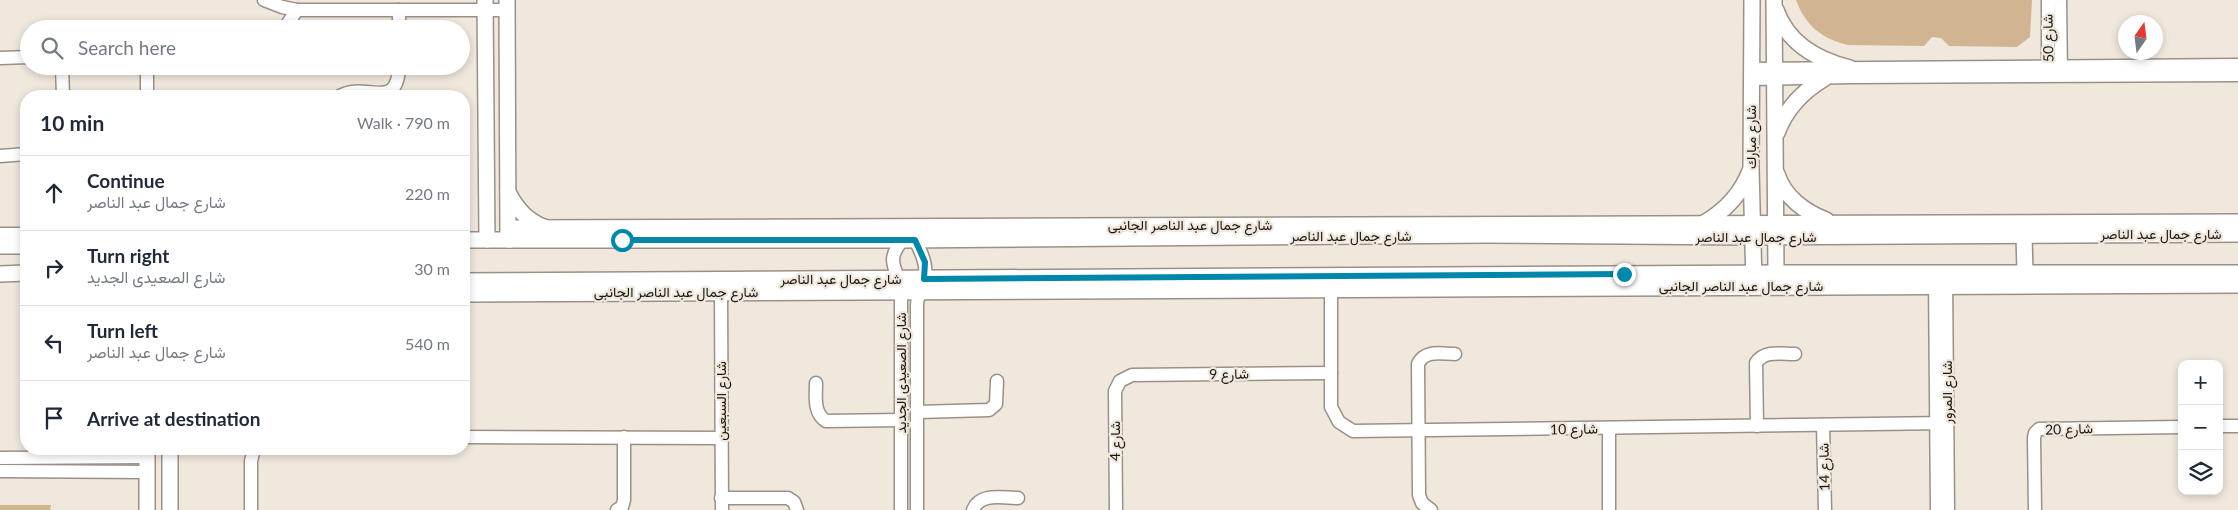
<!DOCTYPE html>
<meta charset="utf-8">
<style>
:root{--surface:#fff;--page:#f2f2f3;--text:#1f2937;--muted:#747a83;--line:#e0e1e3}
body{margin:0;font-family:Lato,Vazirmatn,sans-serif;background:var(--page);color:var(--text)}
.controls{position:absolute;right:15px;bottom:15px;display:grid;overflow:hidden;border-radius:10px;box-shadow:0 2px 8px #0003}
.controls button{width:45px;height:45px;display:grid;place-items:center;padding:0;border:0;border-bottom:1px solid var(--line);background:var(--surface);color:var(--text);font:25px sans-serif}
.compass{position:absolute;left:2118px;top:15px;width:45px;height:45px;border-radius:50%;background:var(--surface);box-shadow:0 2px 8px #0003;rotate:14deg}
.stop{position:absolute;width:15px;height:15px;margin:-11px;border:4px solid #0087a9;border-radius:50%;background:#fff}
.stop.end{background:#0087a9;border-color:#fff;box-shadow:0 1px 5px #0008}
.list{margin:0;padding:0;list-style:none}
h2{display:flex;justify-content:space-between;align-items:center;height:65px;margin:0;padding:0 20px;font-size:21px}
h2 small{font-size:16px;font-weight:400;color:var(--muted)}
.list li{display:grid;grid-template-columns:32px 1fr auto;gap:15px;align-items:center;box-sizing:border-box;height:75px;padding:0 20px;border-top:1px solid var(--line)}
.list b{display:block;font-size:19px;white-space:nowrap}
.list p{margin:0;font-size:16px;white-space:nowrap;color:var(--muted)}
.list em{font-size:16px;font-style:normal;color:var(--muted)}
.icon{flex:none;width:28px;height:28px;fill:none;stroke:currentColor;stroke-width:2;stroke-linecap:round;stroke-linejoin:round}
.map{position:relative;flex:none;width:2238px;height:510px;overflow:hidden}
.search{position:absolute;background:var(--surface);box-shadow:0 2px 8px #0003;left:20px;top:20px;width:450px;height:55px;display:flex;align-items:center;gap:12px;box-sizing:border-box;padding:0 18px;border-radius:28px;color:var(--muted);font-size:19px}
.panel{position:absolute;background:var(--surface);box-shadow:0 2px 8px #0003;left:20px;top:90px;width:450px;height:365px;border-radius:20px}
.map>svg:first-child{display:block}
.green{fill:#d1b593}
.lines{fill:none;stroke-linecap:round;stroke-linejoin:round}
.minor-casing{stroke:#999188;stroke-width:15}
.major-casing{stroke:#999188;stroke-width:18}
.minor{stroke:#fff;stroke-width:12}
.major{stroke:#fff;stroke-width:15}
.route{stroke:#0087a9;stroke-width:6}
.labels{text-anchor:middle;stroke-width:4.5;stroke-linejoin:round;paint-order:stroke}
.street-label{font-size:14px;fill:#191713;stroke:#f0e7dd}
</style>
<div class="map">
<svg width="2238" height="510" viewBox="0 0 2238 510">
<rect width="100%" height="100%" fill="#f0e7dd"/>
<!-- green -->
<g class="green">
<path d="M1796 0H2032L2030 37 2017 47 1949 46 1941 38 1932 37 1924 46 1848 45C1822 39 1805 25 1796 0Z"/>
<path d="M0 505H51L50 510H0Z"/>
</g>
<g class="lines">
<!-- minor casing -->
<g class="minor-casing">
<g id="minor">
<path d="M264 0 282 7 297 10H507"/>
<path d="M2048 0V75"/>
<path d="M2060 0 2061 74"/>
<path d="M284 29 297 10"/>
<path d="M399 29V10"/>
<path d="M0 58 29 57"/>
<path d="M62 66 63 96"/>
<path d="M147 66V96"/>
<path d="M1751 69 2238 65"/>
<path d="M1751 79 1850 77 2238 75"/>
<path d="M340 96C365 81 398 113 399 66"/>
<path d="M0 156 26 154"/>
<path d="M0 234H26"/>
<path d="M915 240C923 255 929 269 923 286 920 292 917 298 917 305V510"/>
<path d="M1935 278 1937 510"/>
<path d="M1946 278 1948 510"/>
<path d="M1331 288V407L1339 422 1353 431 1947 423"/>
<path d="M721 292 722 510"/>
<path d="M816 383C816 396 813 413 826 421L901 420"/>
<path d="M917 412 989 410 996 404 997 381"/>
<path d="M1823 425 1825 510"/>
<path d="M1757 426 1756 363C1764 350 1781 354 1795 354"/>
<path d="M2219 426H2238"/>
<path d="M1609 428V510"/>
<path d="M464 437 722 438"/>
<path d="M0 458 147 457"/>
<path d="M0 471 147 472"/>
<path d="M721 498H788L794 502 797 510"/>
<path d="M251 510V461L254 449"/>
<path d="M617 510 622 507 624 500V437"/>
<path d="M901 510V291C899 269 883 262 903 240"/>
<path d="M973 510C980 492 1003 498 1018 498"/>
<path d="M1116 510 1115 391 1120 381 1132 375 1331 373"/>
<path d="M1431 510 1422 503 1419 495 1418 364C1425 349 1442 354 1455 354"/>
<path d="M2035 510 2034 438 2035 433 2039 429 2182 427"/>
</g>
</g>
<!-- major casing -->
<g class="major-casing">
<g id="major">
<path d="M485 0 487 240"/>
<path d="M507 0 508 240"/>
<path d="M1752 0 1751 168 1754 283"/>
<path d="M1774 0 1776 273"/>
<path d="M1776 10C1788 44 1817 60 1850 68"/>
<path d="M1777 133C1786 108 1803 91 1825 78"/>
<path d="M1777 174C1784 197 1805 212 1826 220"/>
<path d="M508 192C516 208 527 221 544 227"/>
<path d="M1704 223C1725 211 1741 194 1750 171"/>
<path d="M2024 235 2025 273"/>
<path d="M464 240H903L1486 235 1753 237 2238 234"/>
<path d="M510 240 511 232 517 228 2238 222"/>
<path d="M0 246H26"/>
<path d="M0 274 26 273"/>
<path d="M464 281 1776 273H2238"/>
<path d="M464 294 2238 285"/>
<path d="M147 449V510"/>
<path d="M170 449V510"/>
</g>
</g>
<!-- minor -->
<use href="#minor" class="minor"/>
<!-- major -->
<use href="#major" class="major"/>
</g>
<g class="lines">
<!-- route -->
<path class="route" d="M622 240H915L925 262 924 279 1624 274"/>
</g>
<g class="labels">
<!-- street labels -->
<g class="street-label">
<text transform="translate(2048 38) rotate(-91)" y="5">شارع 50</text>
<text transform="translate(1751 137) rotate(-90)" y="5">شارع مبارك</text>
<text x="1190" y="230">شارع جمال عبد الناصر الجانبى</text>
<text x="2161" y="239">شارع جمال عبد الناصر</text>
<text x="1351" y="241">شارع جمال عبد الناصر</text>
<text x="1756" y="242">شارع جمال عبد الناصر</text>
<text x="841" y="284">شارع جمال عبد الناصر</text>
<text x="1741" y="291">شارع جمال عبد الناصر الجانبى</text>
<text x="676" y="297">شارع جمال عبد الناصر الجانبى</text>
<text transform="translate(901 373) rotate(-90)" y="5">شارع الصعيدى الجديد</text>
<text transform="translate(1229 374) rotate(-1)" y="5">شارع 9</text>
<text transform="translate(1947 392) rotate(-90)" y="5">شارع المرور</text>
<text transform="translate(721 401) rotate(-90)" y="5">شارع السبعين</text>
<text transform="translate(1574 429) rotate(-1)" y="5">شارع 10</text>
<text transform="translate(2069 429) rotate(-2)" y="5">شارع 20</text>
<text transform="translate(1115 441) rotate(-90)" y="5">شارع 4</text>
<text transform="translate(1824 467) rotate(-91)" y="5">شارع 14</text>
</g>
</g>
</svg>
<div class="controls">
<button>+</button>
<button>−</button>
<button><svg class="icon" aria-label="layers" viewBox="0 0 24 24"><path d="M12 4l9 5-9 5-9-5zM3 14l9 5 9-5"/></svg></button>
</div>
<svg class="compass" viewBox="-18 -18 36 36"><path d="M0-13l5 13h-10z" fill="#e53935"/><path d="M0 13l5-13h-10z" fill="#747a83"/></svg>
<div class="stop" style="left:622px;top:240px"></div>
<div class="stop end" style="left:1624px;top:274px"></div>
<div class="search"><svg class="icon" aria-label="search" viewBox="0 0 24 24"><circle cx="10" cy="10" r="6"/><path d="M15 15l6 6"/></svg>Search here</div>
<section class="panel">
<h2>10 min<small>Walk · 790 m</small></h2>
<ul class="list">
<li><svg class="icon" aria-label="ahead" viewBox="0 0 24 24"><path d="M12 20V5M6 11l6-6 6 6"/></svg><div><b>Continue</b><p>شارع جمال عبد الناصر</p></div><em>220 m</em></li>
<li><svg class="icon" aria-label="right" viewBox="0 0 24 24"><path d="M7 20v-9h11M14 6l5 5-5 5"/></svg><div><b>Turn right</b><p>شارع الصعيدى الجديد</p></div><em>30 m</em></li>
<li><svg class="icon" aria-label="left" viewBox="0 0 24 24"><path d="M17 20v-9H6M10 6l-5 5 5 5"/></svg><div><b>Turn left</b><p>شارع جمال عبد الناصر</p></div><em>540 m</em></li>
<li><svg class="icon" aria-label="arrive" viewBox="0 0 24 24"><path d="M6 21V4h12l-3 4 3 4H6"/></svg><div><b>Arrive at destination</b></div></li>
</ul>
</section>
</div>
